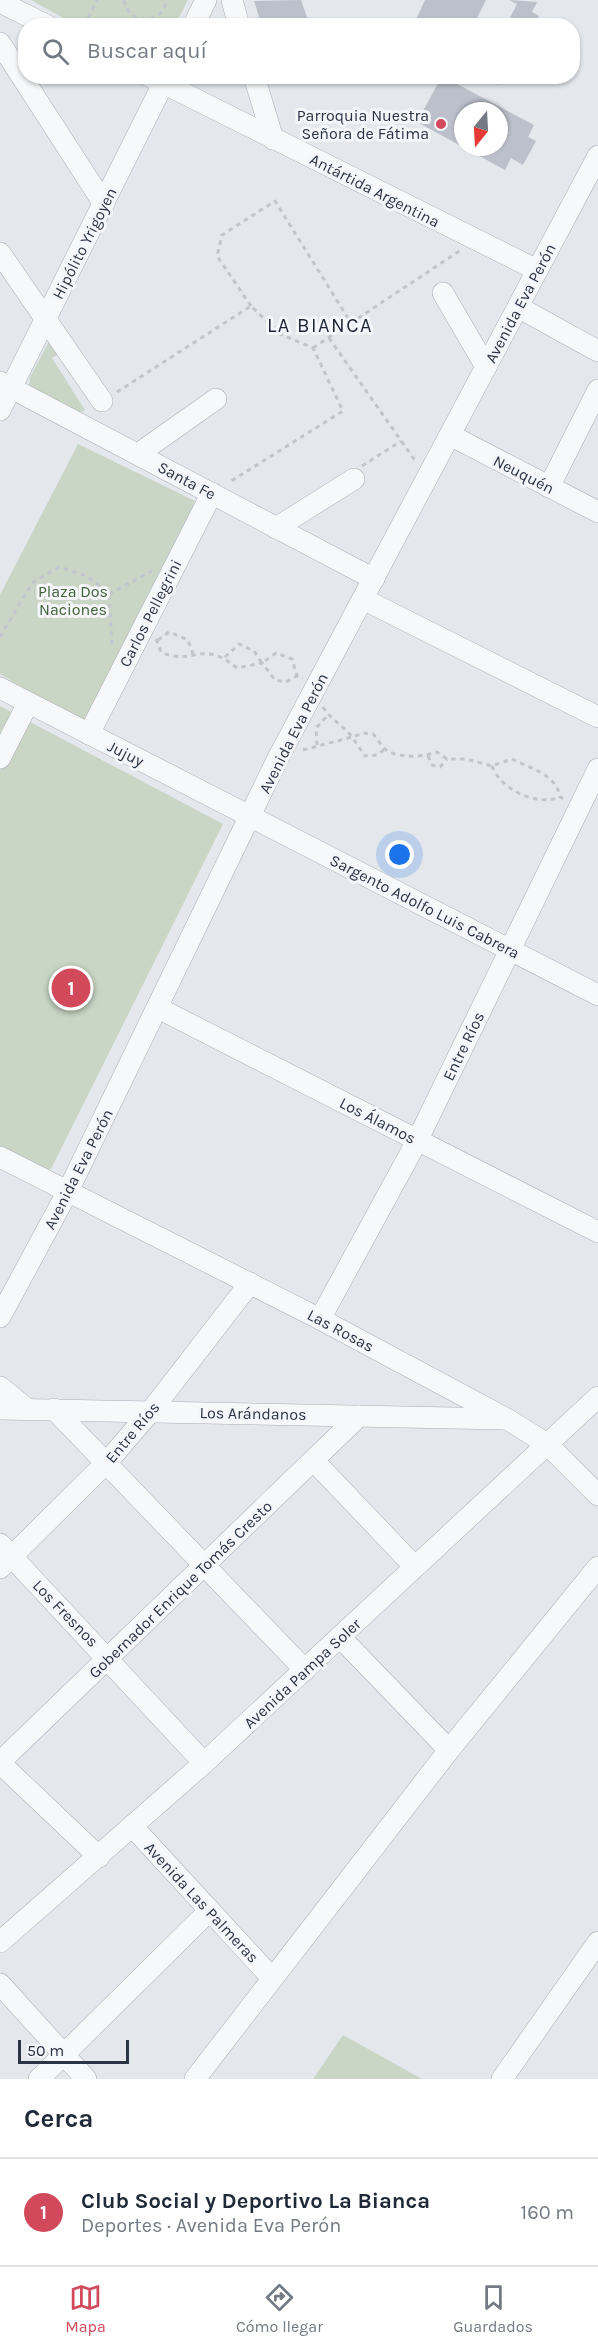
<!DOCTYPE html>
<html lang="es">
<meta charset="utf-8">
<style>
:root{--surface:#fff;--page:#f2f2f3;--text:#1f2937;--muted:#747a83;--line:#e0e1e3;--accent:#d1495b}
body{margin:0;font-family:Karla,sans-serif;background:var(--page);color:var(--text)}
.compass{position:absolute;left:454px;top:102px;width:54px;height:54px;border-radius:50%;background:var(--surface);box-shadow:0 2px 4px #0004;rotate:198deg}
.scale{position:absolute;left:18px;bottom:15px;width:111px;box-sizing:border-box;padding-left:6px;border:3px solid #2b3445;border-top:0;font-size:16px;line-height:21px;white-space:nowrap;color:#2b3445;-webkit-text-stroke:4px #f4f6f9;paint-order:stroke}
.you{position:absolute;left:400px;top:855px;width:21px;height:21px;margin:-15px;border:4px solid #fff;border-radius:50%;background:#1a73e8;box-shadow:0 0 0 9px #1a73e833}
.badge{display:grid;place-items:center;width:39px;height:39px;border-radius:50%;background:var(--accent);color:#fff;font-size:20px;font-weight:700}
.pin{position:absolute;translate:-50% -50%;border:3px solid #fff;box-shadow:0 2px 6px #0006}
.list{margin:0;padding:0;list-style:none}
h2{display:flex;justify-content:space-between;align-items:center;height:78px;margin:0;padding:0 24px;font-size:26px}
h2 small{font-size:20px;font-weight:400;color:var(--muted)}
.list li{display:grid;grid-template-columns:39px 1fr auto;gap:18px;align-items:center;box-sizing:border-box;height:108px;padding:0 24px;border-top:2px solid var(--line)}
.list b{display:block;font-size:22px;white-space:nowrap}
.list p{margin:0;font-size:20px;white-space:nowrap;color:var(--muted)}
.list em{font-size:20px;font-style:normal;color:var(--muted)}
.icon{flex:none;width:33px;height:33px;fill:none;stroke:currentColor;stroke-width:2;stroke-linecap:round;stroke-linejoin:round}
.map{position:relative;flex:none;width:598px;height:2079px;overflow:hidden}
.search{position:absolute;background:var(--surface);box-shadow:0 2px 4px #0004;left:18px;right:18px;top:18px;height:66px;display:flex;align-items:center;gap:15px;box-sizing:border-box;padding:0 21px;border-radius:24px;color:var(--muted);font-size:22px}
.sheet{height:186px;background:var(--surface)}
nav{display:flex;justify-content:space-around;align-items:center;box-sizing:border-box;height:84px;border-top:2px solid var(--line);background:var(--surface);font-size:16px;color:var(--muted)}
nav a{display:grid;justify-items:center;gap:3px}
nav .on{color:var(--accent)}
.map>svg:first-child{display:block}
.green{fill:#c9d6c5}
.building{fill:#bbc0ca;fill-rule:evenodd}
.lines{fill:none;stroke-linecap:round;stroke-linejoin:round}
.minor-casing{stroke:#a9aeb7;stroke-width:22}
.path{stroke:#c2c5cb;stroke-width:3;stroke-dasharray:4.5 4.5;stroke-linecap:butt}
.minor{stroke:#f7f8fa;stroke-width:21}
.poi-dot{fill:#d1495b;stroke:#f4f6f9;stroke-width:2}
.labels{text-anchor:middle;stroke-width:6;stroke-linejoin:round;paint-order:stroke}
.poi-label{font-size:16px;fill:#2b3445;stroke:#f4f6f9;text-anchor:end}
.street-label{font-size:16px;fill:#2b3445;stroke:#f4f6f9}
.park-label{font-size:16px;fill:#3f6138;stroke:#f4f6f9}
.quarter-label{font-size:20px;letter-spacing:1.5px;fill:#1d2536;stroke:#f4f6f9}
</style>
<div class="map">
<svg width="598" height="2079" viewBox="0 0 598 2079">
<rect width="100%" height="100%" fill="#e4e7ec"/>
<!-- green -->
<g class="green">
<path d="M31 0H188L175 25H76Z"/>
<path d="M51 338 62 352 52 358 85 410 76 415 29 387 30 377Z"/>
<path d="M78 444 195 501 178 543 85 725 0 674V595Z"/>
<path d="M0 706 223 824 51 1169 35 1170 0 1152Z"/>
<path d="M343 2035 422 2079H313Z"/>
</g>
<!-- building -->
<g class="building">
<path d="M301 0 310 26H262L254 1Z"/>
<path d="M425 0H486L473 26H413Z"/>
<path d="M509 0 537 2 532 12 539 16 534 26H506L517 4Z"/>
<path d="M279 76H304V77L282 84Z"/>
<path d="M442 76 534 125 528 137 536 141 523 165 511 158 505 170 417 122ZM463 111H499V147H463Z"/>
<path d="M486 76H502L498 85 485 79Z"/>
</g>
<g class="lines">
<!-- minor casing -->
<g class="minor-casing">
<g id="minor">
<path d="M232 0 239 26"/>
<path d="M0 2 48 26"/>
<path d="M193 26 206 0"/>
<path d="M0 43 104 204"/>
<path d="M149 76 537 270"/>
<path d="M254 76 273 139"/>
<path d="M0 253 102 401"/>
<path d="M443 293 486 367"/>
<path d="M518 307 598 351"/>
<path d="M0 382 374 579"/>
<path d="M0 410 167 76"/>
<path d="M450 435 598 512"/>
<path d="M138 454 216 399"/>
<path d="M549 487 598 390"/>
<path d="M276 528 354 479"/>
<path d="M363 599 598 717"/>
<path d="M0 688 598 995"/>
<path d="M89 734 212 493"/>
<path d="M0 758 28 703"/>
<path d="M158 1008 598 1232"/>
<path d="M0 1157 320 1319 507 1419 547 1444 598 1495"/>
<path d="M0 1317 68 1191 277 760 598 156"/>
<path d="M320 1319 417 1141 598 769"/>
<path d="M0 1387 27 1409"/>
<path d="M0 1409 503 1419"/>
<path d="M54 1409 305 1670"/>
<path d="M314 1461 415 1567"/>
<path d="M0 1544 204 1763"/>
<path d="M0 1568 107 1462 151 1411 250 1283"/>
<path d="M340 1637 449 1750"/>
<path d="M0 1762 359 1416"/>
<path d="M0 1763 99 1857"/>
<path d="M132 1826 272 1978"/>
<path d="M0 1942 204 1763 598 1397"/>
<path d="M0 1984 86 2079"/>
<path d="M39 2079 209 1911"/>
<path d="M195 2079 449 1750 598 1567"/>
<path d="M502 2079 598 1942"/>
</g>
</g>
<!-- path -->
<g class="path">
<path d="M124 0C128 25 163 26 166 0"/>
<path d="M84 26 97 0"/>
<path d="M251 306 217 256 222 235 275 201 351 323"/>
<path d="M329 338 416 462"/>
<path d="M313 348 461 250"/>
<path d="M117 392 251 306 280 334 313 348 343 411 228 483"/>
<path d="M362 466 401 441"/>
<path d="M109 594 152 571"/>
<path d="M0 637 32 583 59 567 87 576 109 594 112 647"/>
<path d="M156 639 161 652C194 667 201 638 237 668L262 663 275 680 286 682 297 676 303 678"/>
<path d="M158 640 169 632 188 640 193 654"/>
<path d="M225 657 239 644 254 651 262 663 276 653 292 659 297 676"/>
<path d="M323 707C330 719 343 725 352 737L364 733 373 734C378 739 381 746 385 749 397 759 424 757 437 752L447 759H466L492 766 512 759C530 768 557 775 560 797L565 799"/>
<path d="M317 745 316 728 328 715"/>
<path d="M303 750 352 737 365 756 377 755 385 749"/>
<path d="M428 756 432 765 440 767 447 759"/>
<path d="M492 766C500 789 537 807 560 797"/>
</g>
<!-- minor -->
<use href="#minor" class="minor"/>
</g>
<!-- markers -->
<circle class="poi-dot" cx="441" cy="124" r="6"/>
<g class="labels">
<!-- poi labels -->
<g class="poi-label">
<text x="429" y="121">Parroquia Nuestra<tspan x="429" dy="18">Señora de Fátima</tspan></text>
</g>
<!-- street labels -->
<g class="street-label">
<text transform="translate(375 190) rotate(27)" y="6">Antártida Argentina</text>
<text transform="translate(84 243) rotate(-63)" y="6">Hipólito Yrigoyen</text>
<text transform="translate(520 303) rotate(-62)" y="6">Avenida Eva Perón</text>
<text transform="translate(524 474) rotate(27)" y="6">Neuquén</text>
<text transform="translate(187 480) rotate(28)" y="6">Santa Fe</text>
<text transform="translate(150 613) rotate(-63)" y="6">Carlos Pellegrini</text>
<text transform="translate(293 733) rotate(-63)" y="6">Avenida Eva Perón</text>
<text transform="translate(126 753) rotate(27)" y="6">Jujuy</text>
<text transform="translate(425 906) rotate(27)" y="6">Sargento Adolfo Luis Cabrera</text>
<text transform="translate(463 1046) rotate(-64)" y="6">Entre Ríos</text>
<text transform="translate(378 1120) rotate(27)" y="6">Los Álamos</text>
<text transform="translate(78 1169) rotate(-63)" y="6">Avenida Eva Perón</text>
<text transform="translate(341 1330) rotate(28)" y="6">Las Rosas</text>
<text transform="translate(253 1413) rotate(1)" y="6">Los Arándanos</text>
<text transform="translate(132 1432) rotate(-50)" y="6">Entre Ríos</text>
<text transform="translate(180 1589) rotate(-44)" y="6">Gobernador Enrique Tomás Cresto</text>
<text transform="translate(66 1613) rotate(46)" y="6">Los Fresnos</text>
<text transform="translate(302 1673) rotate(-43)" y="6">Avenida Pampa Soler</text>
<text transform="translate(202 1902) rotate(47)" y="6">Avenida Las Palmeras</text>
</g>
<!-- park labels -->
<g class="park-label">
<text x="73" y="597">Plaza Dos<tspan x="73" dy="18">Naciones</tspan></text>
</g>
<!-- quarter labels -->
<g class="quarter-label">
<text x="320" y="332">LA BIANCA</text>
</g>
</g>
</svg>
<svg class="compass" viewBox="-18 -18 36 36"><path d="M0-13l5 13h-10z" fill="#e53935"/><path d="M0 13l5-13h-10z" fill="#747a83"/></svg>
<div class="scale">50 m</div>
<div class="you"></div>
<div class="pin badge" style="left:71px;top:988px">1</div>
<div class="search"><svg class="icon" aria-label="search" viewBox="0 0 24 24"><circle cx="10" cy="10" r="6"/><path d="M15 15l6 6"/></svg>Buscar aquí</div>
</div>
<section class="sheet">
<h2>Cerca<small></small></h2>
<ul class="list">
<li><span class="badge">1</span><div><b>Club Social y Deportivo La Bianca</b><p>Deportes · Avenida Eva Perón</p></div><em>160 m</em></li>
</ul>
</section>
<nav>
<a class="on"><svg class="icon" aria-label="map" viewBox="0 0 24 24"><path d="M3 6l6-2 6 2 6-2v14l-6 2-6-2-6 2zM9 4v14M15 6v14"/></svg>Mapa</a>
<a><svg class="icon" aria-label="directions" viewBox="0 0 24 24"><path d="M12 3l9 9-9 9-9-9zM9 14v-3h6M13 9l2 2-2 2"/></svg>Cómo llegar</a>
<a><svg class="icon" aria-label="saved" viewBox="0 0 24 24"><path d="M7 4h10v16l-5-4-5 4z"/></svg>Guardados</a>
</nav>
